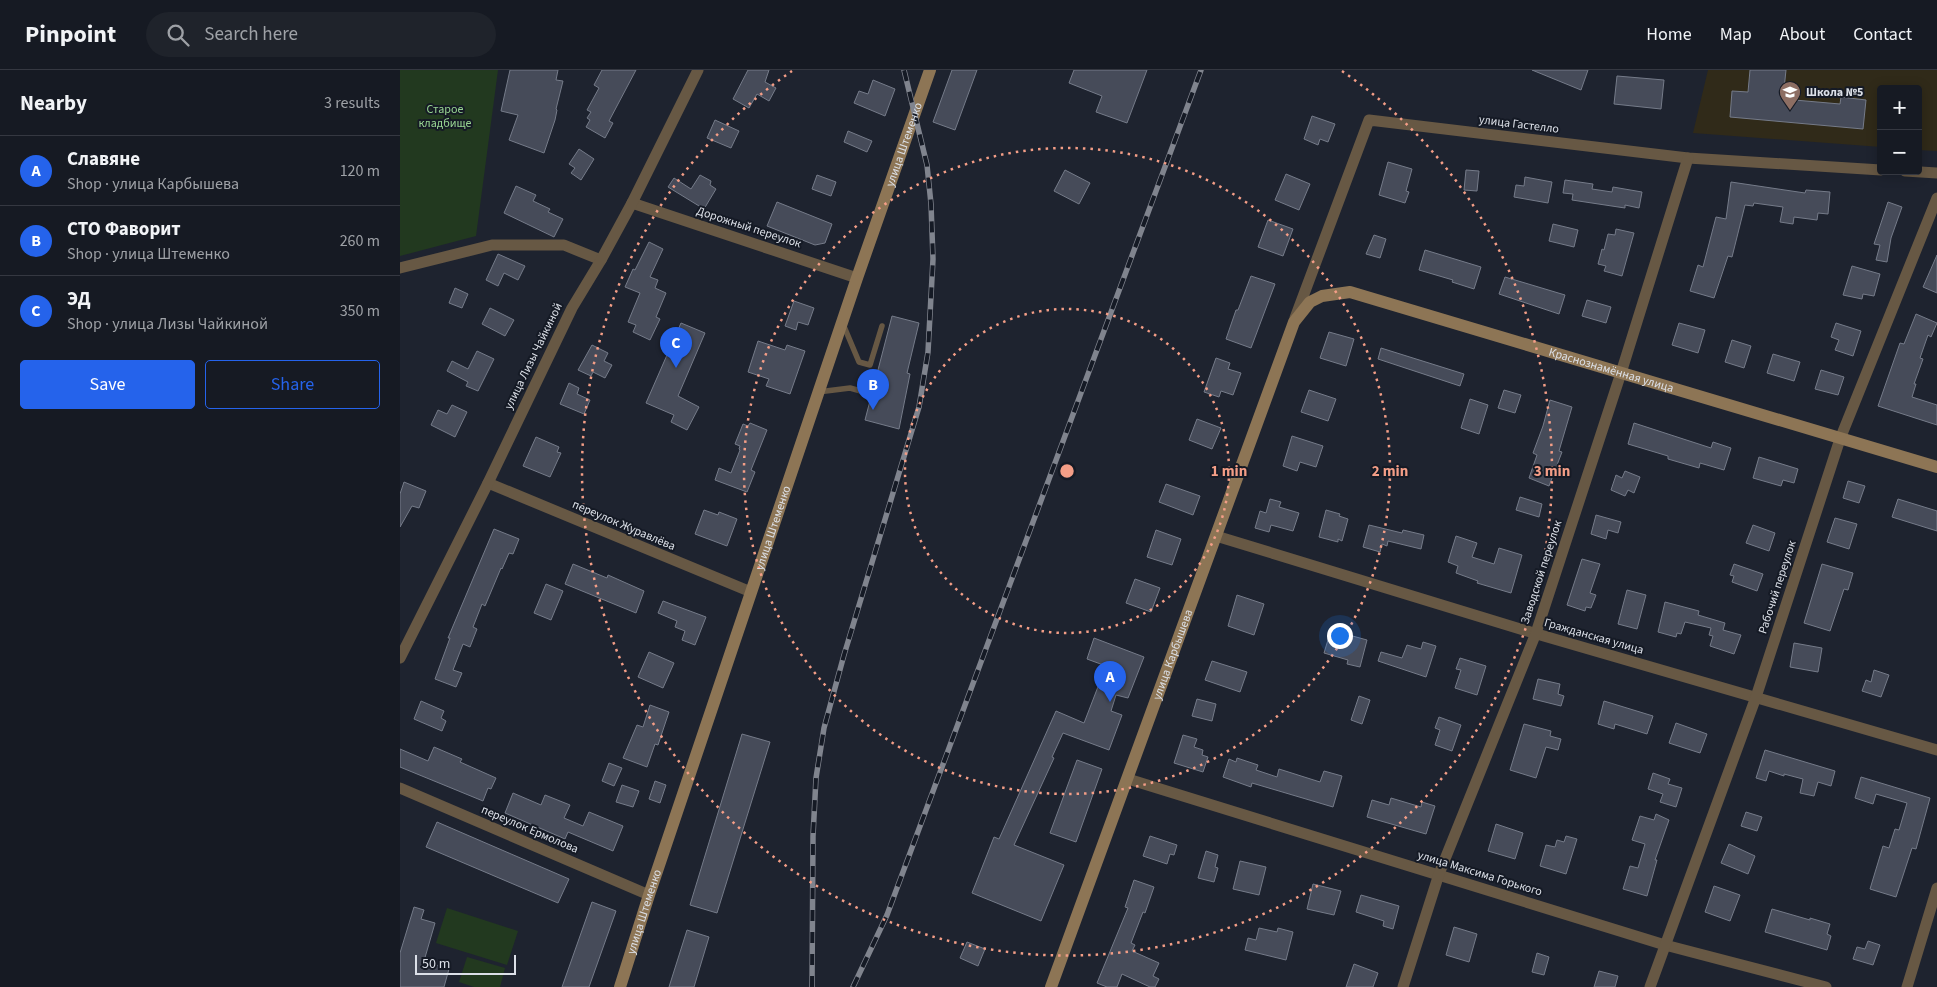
<!DOCTYPE html>
<meta charset="utf-8">
<style>
:root{--surface:#161a23;--page:#1f232b;--text:#f1f3f6;--muted:#9ea1a6;--line:#353841;--accent:#2563eb}
body{margin:0;font-family:"Source Sans 3",sans-serif;background:var(--page);color:var(--text)}
.controls{position:absolute;right:15px;top:15px;display:grid;overflow:hidden;border-radius:5px;box-shadow:0 2px 12px #0003}
.controls button{width:45px;height:45px;display:grid;place-items:center;padding:0;border:0;border-bottom:1px solid var(--line);background:var(--surface);color:var(--text);font:25px sans-serif}
.scale{position:absolute;left:15px;bottom:12px;width:101px;box-sizing:border-box;padding-left:5px;border:2px solid #dce0e8;border-top:0;font-size:14px;line-height:18px;white-space:nowrap;color:#dce0e8;-webkit-text-stroke:4px #151a25;paint-order:stroke}
.you{position:absolute;left:939px;top:565px;width:18px;height:18px;margin:-12px;border:4px solid #fff;border-radius:50%;background:#1a73e8;box-shadow:0 0 0 8px #1a73e833}
.badge{display:grid;place-items:center;width:32px;height:32px;border-radius:50%;background:var(--accent);color:#fff;font-size:16px;font-weight:700}
.pin{position:absolute;translate:-50% -41px;filter:drop-shadow(0 1px 2px #0008)}
.pin::after{content:'';position:absolute;top:26px;width:18px;height:15px;background:inherit;clip-path:polygon(0 0,100% 0,50% 100%)}
.list{margin:0;padding:0;list-style:none}
h2{display:flex;justify-content:space-between;align-items:center;height:65px;margin:0;padding:0 20px;font-size:21px}
h2 small{font-size:16px;font-weight:400;color:var(--muted)}
.list li{display:grid;grid-template-columns:32px 1fr auto;gap:15px;align-items:center;box-sizing:border-box;height:70px;padding:0 20px;border-top:1px solid var(--line)}
.list b{display:block;font-size:19px;white-space:nowrap}
.list p{margin:0;font-size:16px;white-space:nowrap;color:var(--muted)}
.list em{font-size:16px;font-style:normal;color:var(--muted)}
.actions{display:flex;gap:10px;padding:15px 20px}
.actions a{flex:1;padding:11px 0;border:1px solid var(--accent);border-radius:5px;text-align:center;font-size:18px;color:var(--accent)}
.actions .main{background:var(--accent);color:#fff}
.icon{flex:none;width:28px;height:28px;fill:none;stroke:currentColor;stroke-width:2;stroke-linecap:round;stroke-linejoin:round}
.map{position:relative;flex:none;width:1537px;height:917px;overflow:hidden}
header{display:flex;align-items:center;gap:30px;box-sizing:border-box;height:70px;padding:0 25px;background:var(--surface);border-bottom:1px solid var(--line)}
header strong{font-size:24px}
nav{display:flex;gap:28px;margin-inline-start:auto;font-size:18px}
.search{width:350px;height:45px;background:var(--page);display:flex;align-items:center;gap:12px;box-sizing:border-box;padding:0 18px;border-radius:28px;color:var(--muted);font-size:19px}
main{display:flex}
aside{flex:1;background:var(--surface)}
.map>svg:first-child{display:block}
.education{fill:#302a19}
.green{fill:#22391f}
.building{fill:#464b59;stroke:#757b89}
.lines{fill:none;stroke-linecap:round;stroke-linejoin:round}
.lane{stroke:#675844;stroke-width:5.5}
.street{stroke:#675844;stroke-width:11}
.secondary{stroke:#8d7555;stroke-width:12}
.rail-casing{stroke:#80848e;stroke-width:5.5}
.rail{stroke:#151a25;stroke-width:4;stroke-dasharray:11;stroke-linecap:butt}
.ring{fill:none;stroke:#f49e87;stroke-width:2.5;stroke-dasharray:2.5 5}
.labels{text-anchor:middle;stroke-width:4;stroke-linejoin:round;paint-order:stroke}
.poi-label{font-size:12px;font-weight:bold;fill:#dce0e8;stroke:#151a25;text-anchor:start}
.park-label{font-size:12px;fill:#98d592;stroke:#151a25}
.street-label{font-size:12px;fill:#dce0e8;stroke:#151a25}
.centre{fill:#f49e87;stroke:#151a25;stroke-width:2.5}
.ring-label{font-size:15px;text-anchor:middle;font-weight:bold;fill:#f49e87;stroke:#151a25;stroke-width:4;stroke-linejoin:round;paint-order:stroke}
</style>
<header>
<strong>Pinpoint</strong>
<div class="search"><svg class="icon" aria-label="search" viewBox="0 0 24 24"><circle cx="10" cy="10" r="6"/><path d="M15 15l6 6"/></svg>Search here</div>
<nav><a>Home</a><a>Map</a><a>About</a><a>Contact</a></nav>
</header>
<main>
<aside>
<h2>Nearby<small>3 results</small></h2>
<ul class="list">
<li><span class="badge">A</span><div><b>Славяне</b><p>Shop · улица Карбышева</p></div><em>120 m</em></li>
<li><span class="badge">B</span><div><b>СТО Фаворит</b><p>Shop · улица Штеменко</p></div><em>260 m</em></li>
<li><span class="badge">C</span><div><b>ЭД</b><p>Shop · улица Лизы Чайкиной</p></div><em>350 m</em></li>
</ul>
<div class="actions"><a class="main">Save</a><a>Share</a></div>
</aside>
<div class="map">
<svg width="1537" height="917" viewBox="0 0 1537 917">
<rect width="100%" height="100%" fill="#1e232f"/>
<!-- education -->
<path class="education" d="M1308 0H1537V81L1518 80V19H1481V77L1293 63Z"/>
<!-- green -->
<g class="green">
<path d="M0 0H98L76 166 0 186Z"/>
<path d="M47 838 118 861 107 895 36 873Z"/>
<path d="M67 887 105 898 100 917H74L59 912Z"/>
</g>
<!-- building -->
<g class="building">
<path d="M110 0H158L156 10 163 11 156 39 157 40 155 50 144 83 109 70 118 45 101 41Z"/>
<path d="M202 0H236L209 51 213 53 205 68 186 57 190 50 187 48 191 42 187 40 199 18 194 15Z"/>
<path d="M348 0H369L365 12 376 18 369 31 357 24 349 38 333 29Z"/>
<path d="M552 0H577L555 60 533 52Z"/>
<path d="M674 0H747L727 53 696 42 702 26 669 13Z"/>
<path d="M1132 0H1188L1181 20Z"/>
<path d="M1350 0H1386L1383 29 1440 34 1441 27 1466 30 1463 59 1330 47 1332 21 1348 22Z"/>
<path d="M1217 6 1264 10 1261 39 1214 34Z"/>
<path d="M473 10 495 19 485 46 454 33 459 21 468 24Z"/>
<path d="M912 46 935 54 928 72 920 69 918 75 904 69Z"/>
<path d="M315 50 339 61 331 78 307 68Z"/>
<path d="M448 61 472 71 467 82 444 72Z"/>
<path d="M179 79 194 89 181 110 171 103 175 98 169 94Z"/>
<path d="M988 92 1012 99 1006 121 1009 122 1005 133 979 125Z"/>
<path d="M665 100 690 113 679 134 654 121Z"/>
<path d="M1066 100 1079 101 1077 121 1064 120Z"/>
<path d="M886 104 910 114 899 140 875 130Z"/>
<path d="M300 105 311 111 310 115 316 119 304 139 268 117 274 108 291 119Z"/>
<path d="M417 105 436 112 431 126 412 119Z"/>
<path d="M1125 107 1152 112 1148 133 1114 127 1116 115 1124 116Z"/>
<path d="M1165 110 1193 114 1192 119 1212 122 1213 117 1242 122 1239 138 1225 135V138L1172 130 1173 124 1163 123Z"/>
<path d="M1331 112 1405 123 1406 120 1430 122 1428 144 1418 143 1417 150 1394 147 1393 154 1380 152 1383 137 1354 133 1353 136 1345 135 1332 187 1328 186 1314 228 1290 221 1298 195 1303 197 1316 147 1326 149Z"/>
<path d="M116 116 136 125 133 131 150 139 148 142 163 149 154 167 104 143Z"/>
<path d="M377 132 432 154 425 173 415 175 367 156Z"/>
<path d="M1488 132 1502 137 1491 168 1487 192 1476 190 1480 175 1474 174Z"/>
<path d="M868 150 893 159 883 186 858 177Z"/>
<path d="M1153 154 1178 160 1174 177 1149 171Z"/>
<path d="M1216 159 1234 163 1222 206 1204 201 1206 196 1198 194 1202 179 1204 180 1208 164 1215 165Z"/>
<path d="M974 165 986 169 980 188 966 184Z"/>
<path d="M249 172 263 179 250 207 258 210 255 218 266 223 256 247 260 249 250 270 233 262 236 255 228 252 240 223 225 217 233 199 235 200Z"/>
<path d="M1025 180 1081 197 1074 219 1052 212 1053 210 1019 200Z"/>
<path d="M98 184 125 196 118 210 104 203 98 216 86 210Z"/>
<path d="M1537 185V223L1523 217Z"/>
<path d="M1452 196 1480 204 1474 226 1463 224 1462 229 1443 225Z"/>
<path d="M851 206 875 214 851 278 826 269 836 240H838Z"/>
<path d="M1105 207 1165 225 1159 244 1099 224Z"/>
<path d="M55 218 68 224 62 238 49 233Z"/>
<path d="M1187 230 1211 237 1206 253 1182 246Z"/>
<path d="M394 231 414 238 408 255 398 252 396 260 385 256Z"/>
<path d="M90 238 114 250 105 266 82 254Z"/>
<path d="M1516 244 1537 253 1531 267 1528 265 1520 288 1523 289 1514 314H1516L1512 327 1537 335V355L1478 336 1500 273 1504 274Z"/>
<path d="M492 246 519 253 507 303 510 304 499 359 465 350Z"/>
<path d="M281 253 305 263 278 326 299 337 287 360 271 352 274 345 246 333Z"/>
<path d="M1279 253 1305 260 1298 283 1272 275Z"/>
<path d="M1436 253 1461 261 1453 286 1435 280 1439 270 1431 267Z"/>
<path d="M929 262 954 269 946 296 920 288Z"/>
<path d="M1332 270 1351 276 1344 298 1325 292Z"/>
<path d="M358 271 385 280 387 275 405 281 390 324 366 316 369 309 348 302Z"/>
<path d="M192 275 208 283 204 291 212 295 205 308 193 302 191 306 178 300Z"/>
<path d="M981 278 1064 304 1060 316 978 289Z"/>
<path d="M77 281 94 289 78 321 66 316 68 312 47 301 52 291 68 299Z"/>
<path d="M1373 284 1400 292 1394 311 1367 303Z"/>
<path d="M816 288 830 293 828 299 841 303 833 325 821 321 819 327 804 322Z"/>
<path d="M1421 300 1444 307 1438 325 1415 319Z"/>
<path d="M169 313 179 318 177 324 190 330 184 344 160 334Z"/>
<path d="M909 320 936 329 928 351 901 342Z"/>
<path d="M1104 320 1121 325 1115 343 1098 338Z"/>
<path d="M1070 329 1088 335 1079 364 1061 358Z"/>
<path d="M1150 330 1172 337 1159 381 1162 382 1149 416 1129 408 1137 385 1133 383 1143 356Z"/>
<path d="M52 335 67 342 55 367 31 355 38 340 47 344Z"/>
<path d="M797 349 821 358 812 379 789 370Z"/>
<path d="M350 353 367 360 351 400 355 402 347 422 315 410 319 398 331 403 340 380 339 379 340 376 335 374 343 354 348 356Z"/>
<path d="M1234 353 1311 378 1313 372 1331 378 1324 400 1300 393 1299 398 1268 389V386L1228 374Z"/>
<path d="M892 366 923 376 916 397 900 392 897 401 883 396Z"/>
<path d="M136 367 159 377 157 382 161 383 150 407 123 396Z"/>
<path d="M1359 387 1398 399 1394 413 1383 410 1381 416 1353 408Z"/>
<path d="M1225 401 1240 407 1234 423 1228 420 1225 426 1211 420 1216 405 1222 408Z"/>
<path d="M1448 411 1465 416 1459 433 1443 428Z"/>
<path d="M4 412 26 421 19 438 12 436 0 457V424Z"/>
<path d="M766 414 800 426 793 445 759 432Z"/>
<path d="M1120 427 1142 434 1139 447 1116 440Z"/>
<path d="M870 429 881 432 879 437 899 443 893 461 871 455 869 462 855 458 860 441 866 443Z"/>
<path d="M1498 429 1537 441V461L1492 447Z"/>
<path d="M304 440 318 445 319 442 337 449 327 476 295 464Z"/>
<path d="M926 440 940 444 939 446 948 449 942 471 938 469V472L919 467Z"/>
<path d="M1196 445 1221 452 1218 463 1208 460 1206 469 1191 464Z"/>
<path d="M1435 448 1457 454 1449 479 1427 472Z"/>
<path d="M969 455 1002 463 1003 460 1024 465 1021 479 988 471 987 476 982 474 980 482 963 477Z"/>
<path d="M1353 455 1375 463 1369 481 1346 473Z"/>
<path d="M94 459 119 469 113 484 109 483 102 499 101 498 85 536 82 534 73 557 77 559 70 577 63 574 53 600 62 603 56 617 35 609 50 568H48Z"/>
<path d="M756 460 781 469 772 495 747 487Z"/>
<path d="M1056 466 1077 473 1072 487 1094 494 1099 478 1122 485 1111 523 1077 513 1078 511 1056 503 1058 496 1048 492Z"/>
<path d="M1182 489 1200 494 1190 523 1196 525 1191 538 1186 537 1185 541 1167 535Z"/>
<path d="M173 494 207 508 208 505 244 521 236 543 165 514Z"/>
<path d="M1334 494 1363 504 1357 521 1332 512 1334 506 1330 505Z"/>
<path d="M1422 494 1453 503 1448 520 1444 519 1430 561 1404 553Z"/>
<path d="M735 509 760 518 751 542 726 533Z"/>
<path d="M146 514 163 521 151 550 134 543Z"/>
<path d="M1227 520 1246 525 1237 559 1218 554Z"/>
<path d="M837 525 864 534 854 565 828 556Z"/>
<path d="M263 531 306 547 295 575 282 570 285 561 275 557 277 551 258 543Z"/>
<path d="M1265 532 1299 541 1298 545 1325 553 1323 560 1341 565 1334 584 1310 576 1313 566 1309 565 1311 558 1285 552 1281 564 1277 563 1276 567 1258 562Z"/>
<path d="M931 560 967 570 960 597 947 594 948 590 924 583Z"/>
<path d="M694 568 744 587 728 628 716 625 711 641 722 645 709 680 663 663 652 687 654 688 614 775 664 795 641 851 572 823 594 767 599 769 656 641 684 653 706 596 687 589Z"/>
<path d="M1023 572 1036 576 1026 607 978 591 981 582 1002 588 1007 575 1021 579Z"/>
<path d="M1394 573 1422 578 1418 602 1390 597Z"/>
<path d="M249 582 274 593 263 618 238 607Z"/>
<path d="M1060 588 1086 596 1077 625 1055 618 1061 600 1056 599Z"/>
<path d="M812 591 847 602 840 622 805 610Z"/>
<path d="M1474 600 1489 605 1481 627 1462 621 1466 610 1471 612Z"/>
<path d="M1138 609 1160 614 1158 624 1164 626 1161 636 1133 629Z"/>
<path d="M959 626 970 630 962 654 951 650Z"/>
<path d="M797 629 816 634 812 651 792 646Z"/>
<path d="M21 631 44 641 41 648 46 651 42 661 14 649Z"/>
<path d="M1204 631 1253 646 1247 664 1215 654 1214 659 1198 654Z"/>
<path d="M250 635 269 642 258 675 255 674 247 697 223 688 237 655 243 657Z"/>
<path d="M1039 647 1061 655 1052 681 1035 675 1040 660 1035 658Z"/>
<path d="M1276 653 1307 664 1300 683 1269 673Z"/>
<path d="M1124 654 1151 661 1150 666 1161 669 1158 680 1146 677 1136 708 1110 700Z"/>
<path d="M342 664 370 672 317 843 290 835Z"/>
<path d="M783 665 797 669 794 677 803 680 802 685 808 687 803 702 774 693Z"/>
<path d="M34 677 62 689 60 692 96 708 91 719 88 718 83 731 0 697V679L28 691Z"/>
<path d="M1365 680 1435 701 1431 716 1418 712 1414 726 1400 723 1403 709 1384 704V706L1369 701 1366 711 1356 708Z"/>
<path d="M837 688 858 695 856 700 877 707 879 699 920 712 924 701 942 706 933 737 852 713 851 717 823 707 829 689 836 692Z"/>
<path d="M677 690 702 699 676 772 650 763Z"/>
<path d="M209 693 222 698 214 716 202 711Z"/>
<path d="M1253 703 1270 709 1268 714 1282 718 1276 737 1260 732 1263 724 1248 719Z"/>
<path d="M1461 707 1530 728 1516 779 1512 778 1496 827 1470 819 1483 776 1489 778 1495 759 1499 760 1507 733 1476 724 1473 734 1455 728Z"/>
<path d="M255 711 266 715 260 733 249 729Z"/>
<path d="M222 715 239 721 233 737 216 732Z"/>
<path d="M113 723 141 735 145 725 170 735 164 748 183 756 189 742 223 756 213 781 168 762 165 769 105 743Z"/>
<path d="M991 728 1021 737 1022 732 1035 736 1026 764 967 747 972 730 989 735Z"/>
<path d="M1346 742 1362 747 1357 761 1341 756Z"/>
<path d="M1256 744 1269 750 1255 790H1257L1247 826 1223 819 1230 796 1238 798 1245 774 1232 770 1240 746 1254 750Z"/>
<path d="M37 752 169 809 158 833 26 777Z"/>
<path d="M1096 754 1123 763 1115 789 1088 781Z"/>
<path d="M750 766 777 775 774 785 770 784 767 794 743 786Z"/>
<path d="M1166 766 1177 769 1166 804 1140 796 1146 775 1155 777 1157 770 1164 772Z"/>
<path d="M1329 774 1355 786 1348 804 1321 793Z"/>
<path d="M806 781 818 785 815 797 818 798 814 812 798 808Z"/>
<path d="M840 791 866 797 859 825 833 819Z"/>
<path d="M734 810 754 817 745 843 743 842 731 873 735 875 732 881 759 893 753 906 759 909 755 917H750L722 904 717 917H707L697 913 728 838 725 837Z"/>
<path d="M913 814 941 821 934 845 907 839Z"/>
<path d="M1314 816 1340 825 1330 851 1305 842Z"/>
<path d="M961 825 999 836 993 859 983 856 984 851 956 842Z"/>
<path d="M192 832 216 841 189 917H162Z"/>
<path d="M14 837 24 840 21 849 35 853 24 891 49 899 44 917H0V883Z"/>
<path d="M1372 839 1410 850V848L1430 854 1427 864 1431 866 1427 880 1365 862Z"/>
<path d="M1054 857 1077 864 1069 892 1046 885Z"/>
<path d="M859 858 877 862 878 858 893 862 886 890 845 880 848 868 856 870Z"/>
<path d="M287 860 309 867 294 917H269Z"/>
<path d="M1468 871 1480 875 1473 895 1453 889 1457 877 1465 879Z"/>
<path d="M567 872 585 879 578 896 560 888Z"/>
<path d="M1137 883 1149 887 1144 905 1132 902Z"/>
<path d="M954 894 978 903 973 917H946Z"/>
<path d="M1199 901 1218 906 1215 917H1194Z"/>
</g>
<g class="lines">
<!-- lane -->
<g class="lane">
<path d="M443 254 459 292 470 295 482 256"/>
<path d="M418 322 450 318 468 323"/>
</g>
<!-- street -->
<g class="street">
<path d="M1505 101 1537 103"/>
<path d="M232 133 457 208"/>
<path d="M0 198 92 175H164L201 190"/>
<path d="M895 248 969 50 1288 88 1481 100"/>
<path d="M88 413 351 522"/>
<path d="M816 466 1137 564 1537 680"/>
<path d="M0 588 88 413 172 238 201 190 232 133 298 0"/>
<path d="M728 709 1265 875 1426 917"/>
<path d="M0 718 249 825"/>
<path d="M1003 917 1039 804 1136 563 1221 303 1288 88"/>
<path d="M1250 917 1356 627 1440 369 1537 128"/>
<path d="M1507 917 1537 818"/>
</g>
<!-- secondary -->
<g class="secondary">
<path id="s1" d="M220 917 249 825 457 208 530 0"/>
<path id="s2" d="M651 917 894 252 910 232 922 226 950 222 1537 397"/>
</g>
<!-- rail casing -->
<g class="rail-casing">
<g id="rail">
<path d="M412 917 413 766 416 708 424 658 444 585 519 337 528 282 533 189 531 134 527 95 504 0"/>
<path d="M453 917 487 845 801 0"/>
</g>
</g>
<!-- rail -->
<use href="#rail" class="rail"/>
</g>
<!-- distance rings -->
<g class="ring">
<circle cx="667" cy="401" r="162"/>
<circle cx="667" cy="401" r="323"/>
<path d="M942 1A485 485 0 1 1 392 1"/>
</g>
<!-- icons -->
<defs>
<g id="school-pin" transform="scale(1.125)"><path d="M0 17L-7.5 6A9.5 9.5 0 1 1 7.5 6Z" fill="#8d6e63" stroke="#151a25"/><path d="M0-5L7-2L0 1L-7-2ZM-4 1L0 2.5L4 1V4Q0 6-4 4Z" fill="#fff"/></g>
</defs>
<g fill-rule="evenodd">
<use href="#school-pin" x="1390" y="22"/>
</g>
<g class="labels">
<!-- poi labels -->
<g class="poi-label">
<text x="1406" y="26">Школа №5</text>
</g>
<!-- park labels -->
<g class="park-label">
<text x="45" y="43">Старое<tspan x="45" dy="14">кладбище</tspan></text>
</g>
<!-- street labels -->
<g class="street-label">
<text transform="translate(1119 54) rotate(7)" y="4">улица Гастелло</text>
<text dy="4" stroke="none"><textPath href="#s1" startOffset="889">улица Штеменко</textPath></text>
<text transform="translate(349 157) rotate(18)" y="4">Дорожный переулок</text>
<text transform="translate(133 286) rotate(-64)" y="4">улица Лизы Чайкиной</text>
<text dy="4" stroke="none"><textPath href="#s2" startOffset="1048">Краснознамённая улица</textPath></text>
<text transform="translate(224 455) rotate(23)" y="4">переулок Журавлёва</text>
<text dy="4" stroke="none"><textPath href="#s1" startOffset="484">улица Штеменко</textPath></text>
<text transform="translate(1141 502) rotate(-72)" y="4">Заводской переулок</text>
<text transform="translate(1377 517) rotate(-72)" y="4">Рабочий переулок</text>
<text transform="translate(1194 566) rotate(16)" y="4">Гражданская улица</text>
<text dy="4" stroke="none"><textPath href="#s2" startOffset="354">улица Карбышева</textPath></text>
<text transform="translate(130 759) rotate(23)" y="4">переулок Ермолова</text>
<text transform="translate(1080 803) rotate(17)" y="4">улица Максима Горького</text>
<text dy="4" stroke="none"><textPath href="#s1" startOffset="79">улица Штеменко</textPath></text>
</g>
</g>
<circle cx="667" cy="401" r="8" class="centre"/>
<g class="ring-label">
<text x="829" y="406">1 min</text>
<text x="990" y="406">2 min</text>
<text x="1152" y="406">3 min</text>
</g>
</svg>
<div class="controls">
<button>+</button>
<button>−</button>
</div>
<div class="scale">50 m</div>
<div class="you"></div>
<div class="pin badge" style="left:710px;top:632px">A</div>
<div class="pin badge" style="left:473px;top:340px">B</div>
<div class="pin badge" style="left:276px;top:298px">C</div>
</div>
</main>
